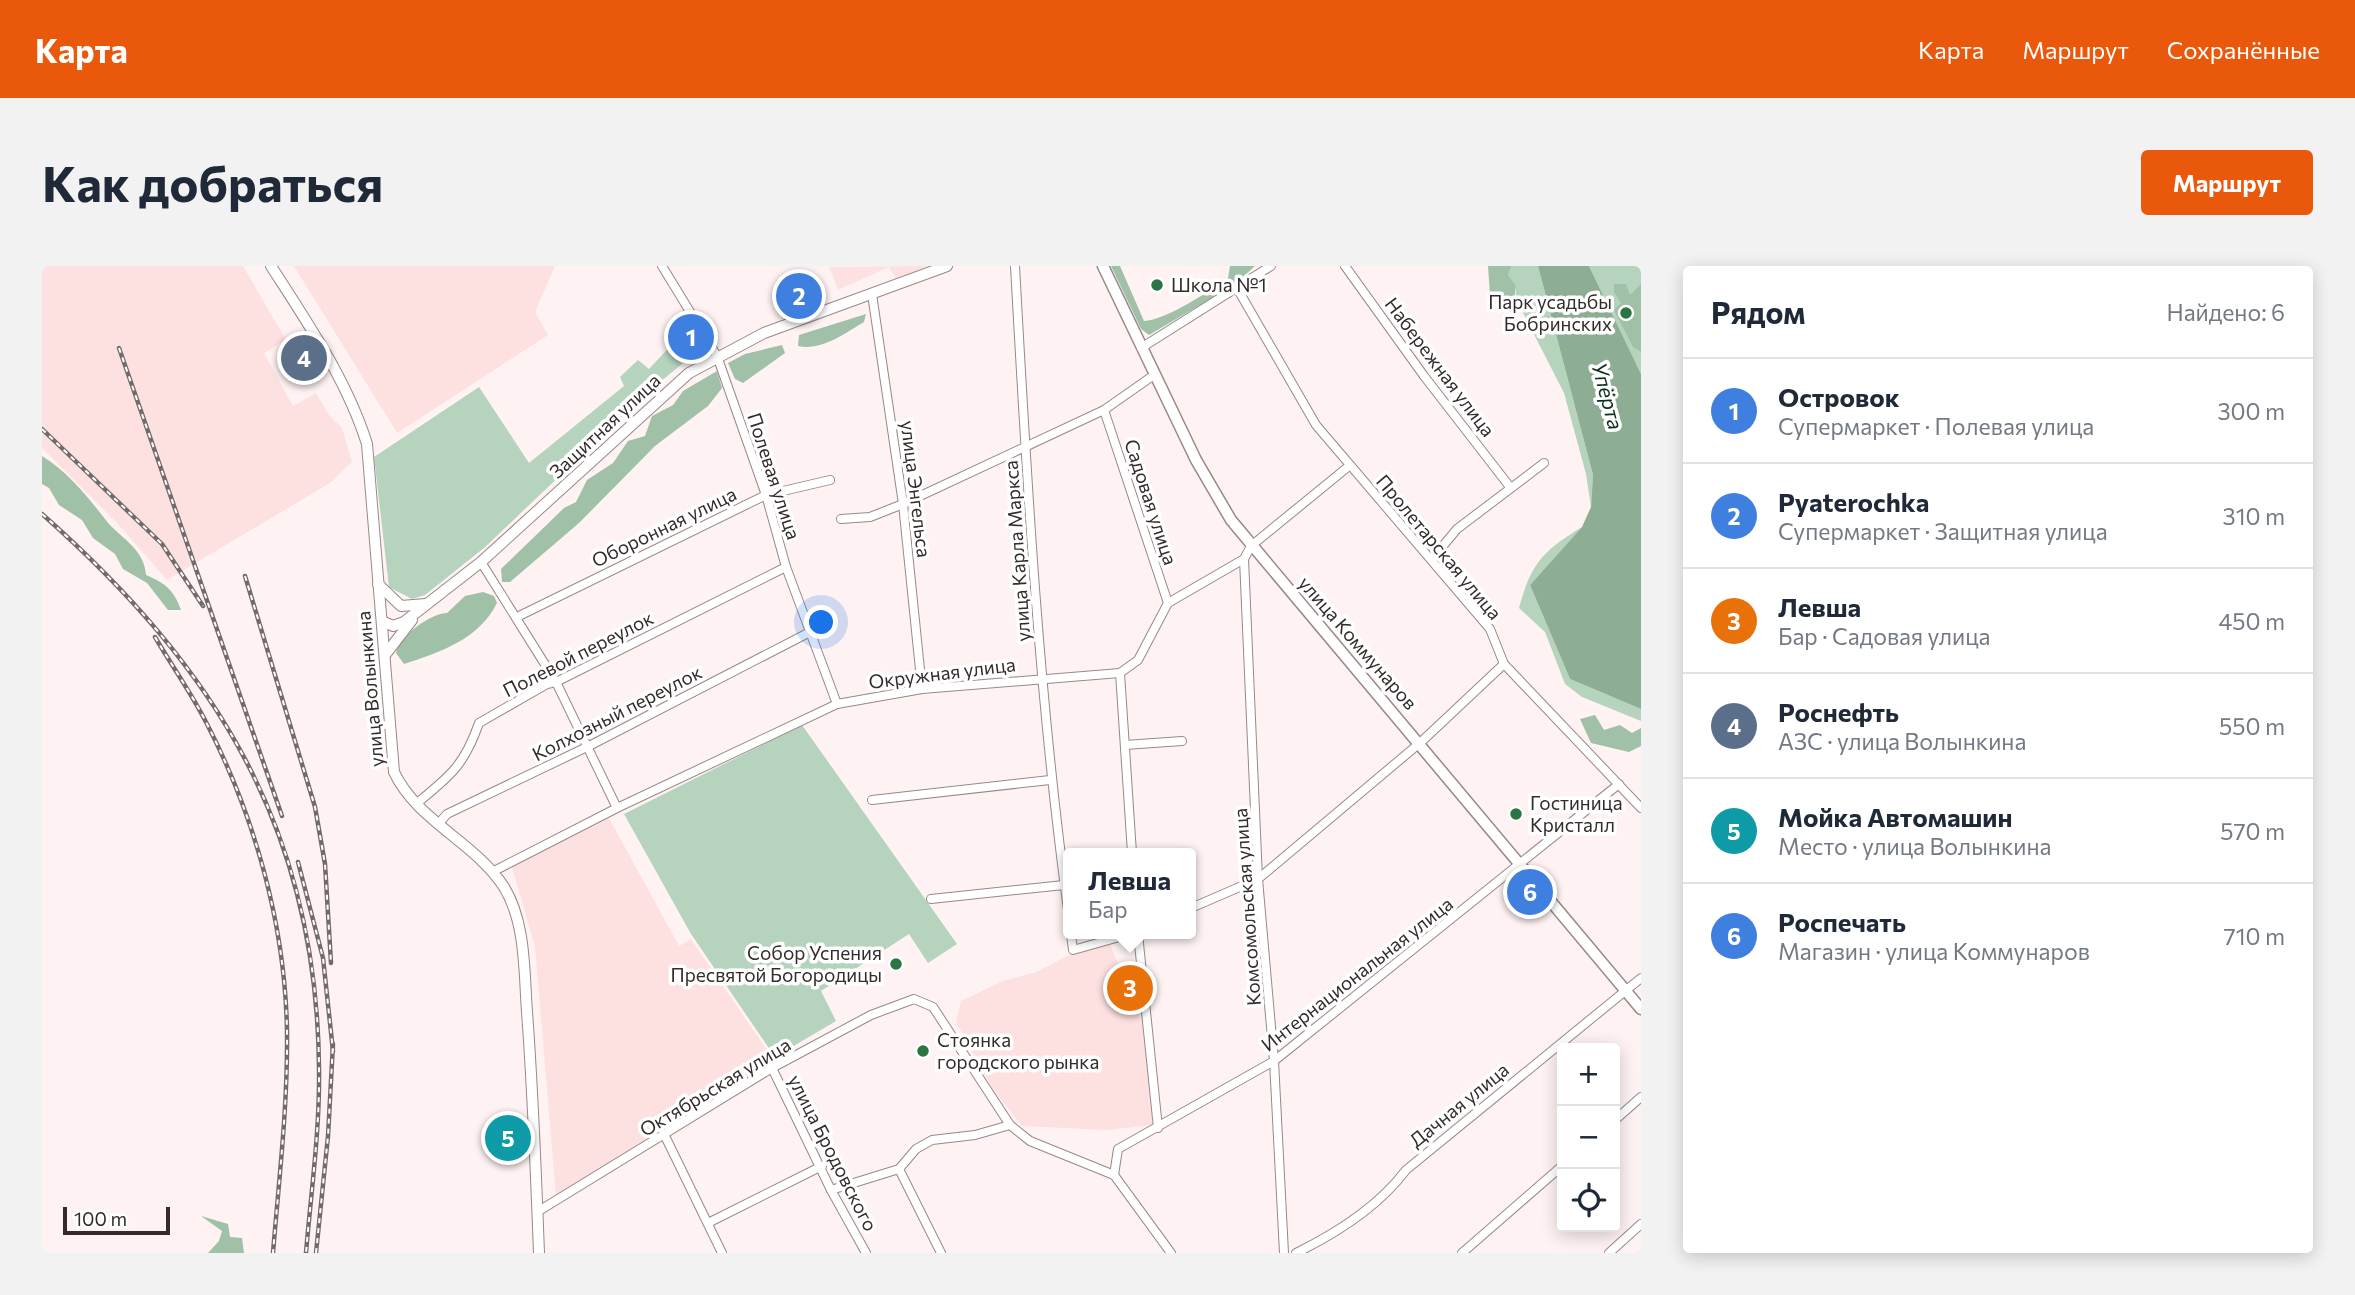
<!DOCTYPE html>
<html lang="ru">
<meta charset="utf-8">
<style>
:root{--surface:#fff;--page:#f2f2f3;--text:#1f2937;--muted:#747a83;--line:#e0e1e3;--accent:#ea580c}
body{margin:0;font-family:Commissioner,sans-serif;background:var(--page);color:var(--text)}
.controls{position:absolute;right:21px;bottom:21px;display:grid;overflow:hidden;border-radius:7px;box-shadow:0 4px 18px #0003}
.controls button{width:63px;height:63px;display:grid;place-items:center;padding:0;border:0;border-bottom:2px solid var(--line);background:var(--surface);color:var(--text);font:35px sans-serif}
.scale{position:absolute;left:21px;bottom:18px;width:107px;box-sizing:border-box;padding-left:7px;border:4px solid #332c2b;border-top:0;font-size:19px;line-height:24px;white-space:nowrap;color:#332c2b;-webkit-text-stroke:5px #fff;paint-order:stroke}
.you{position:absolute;left:780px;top:357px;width:24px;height:24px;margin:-18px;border:5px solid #fff;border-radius:50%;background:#1a73e8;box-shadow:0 0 0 10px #1a73e833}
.badge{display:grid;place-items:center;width:46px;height:46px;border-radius:50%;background:var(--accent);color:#fff;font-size:23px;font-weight:700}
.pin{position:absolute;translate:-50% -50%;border:4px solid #fff;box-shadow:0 2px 7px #0006}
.popup{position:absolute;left:1021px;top:582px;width:133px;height:91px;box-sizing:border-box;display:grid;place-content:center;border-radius:7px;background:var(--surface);filter:drop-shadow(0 2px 5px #0005);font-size:23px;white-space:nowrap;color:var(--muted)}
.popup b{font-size:26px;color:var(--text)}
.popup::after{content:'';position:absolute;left:50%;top:100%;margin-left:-14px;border:14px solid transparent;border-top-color:var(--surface)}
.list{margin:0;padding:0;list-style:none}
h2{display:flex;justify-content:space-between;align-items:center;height:91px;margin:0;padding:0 28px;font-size:30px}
h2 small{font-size:23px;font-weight:400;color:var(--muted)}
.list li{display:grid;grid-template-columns:46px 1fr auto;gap:21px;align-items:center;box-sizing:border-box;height:105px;padding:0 28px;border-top:2px solid var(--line)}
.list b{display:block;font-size:26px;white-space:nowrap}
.list p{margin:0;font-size:23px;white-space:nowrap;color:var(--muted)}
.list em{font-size:23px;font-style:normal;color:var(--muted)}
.icon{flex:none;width:38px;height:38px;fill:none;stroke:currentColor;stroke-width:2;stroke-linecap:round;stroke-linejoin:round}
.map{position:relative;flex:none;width:1599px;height:987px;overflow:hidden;border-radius:7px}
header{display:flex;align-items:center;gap:42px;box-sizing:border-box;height:98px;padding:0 35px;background:var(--accent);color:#fff}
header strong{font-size:33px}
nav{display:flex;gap:38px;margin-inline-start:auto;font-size:24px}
.intro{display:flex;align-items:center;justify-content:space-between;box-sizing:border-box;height:168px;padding:0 42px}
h1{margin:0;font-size:49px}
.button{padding:18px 32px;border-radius:7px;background:var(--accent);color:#fff;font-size:24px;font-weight:700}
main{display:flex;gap:42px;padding:0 42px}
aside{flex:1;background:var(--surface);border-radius:7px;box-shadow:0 4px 18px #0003}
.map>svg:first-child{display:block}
.built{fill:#fde1e1}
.green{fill:#b6d4bd}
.forest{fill:#a0c0a7}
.water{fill:#8ead95}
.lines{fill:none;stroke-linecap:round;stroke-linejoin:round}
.minor-casing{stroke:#988;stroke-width:10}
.tertiary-casing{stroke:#988;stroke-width:12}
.secondary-casing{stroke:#988;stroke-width:13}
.minor{stroke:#fff;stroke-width:8}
.tertiary{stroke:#fff;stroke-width:10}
.secondary{stroke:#fff;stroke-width:10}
.rail-casing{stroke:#736b6a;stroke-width:4.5}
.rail{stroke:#fff;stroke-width:2;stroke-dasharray:5;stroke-linecap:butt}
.poi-dot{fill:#2a7543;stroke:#fff;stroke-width:2.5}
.labels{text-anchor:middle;stroke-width:7;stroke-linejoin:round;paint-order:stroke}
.poi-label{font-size:19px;fill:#332c2b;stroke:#fff;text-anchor:start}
.street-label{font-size:19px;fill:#332c2b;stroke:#fff}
.water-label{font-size:21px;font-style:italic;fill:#0a3218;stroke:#fff}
</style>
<header>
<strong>Карта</strong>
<nav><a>Карта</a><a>Маршрут</a><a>Сохранённые</a></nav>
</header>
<div class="intro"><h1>Как добраться</h1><a class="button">Маршрут</a></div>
<main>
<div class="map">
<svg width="1599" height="987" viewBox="0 0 1599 987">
<rect width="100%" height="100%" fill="#fef2f2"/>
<!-- built -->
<g class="built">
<path d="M0 0H201L244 74 222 87 251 140 274 127 287 149 300 162 310 196 288 217 125 314 76 258 0 182Z"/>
<path d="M252 0H513L493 46 506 69 355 167Z"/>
<path d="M886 0 854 13 847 1 796 24 787 1Z"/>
<path d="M567 552 637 680 649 673 732 794 654 844 647 839 620 856 617 864 514 931 493 681 470 601Z"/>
<path d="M1068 678 1103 763 1111 859 1065 864 980 860 950 822 914 756 919 735 961 715 994 706 1033 686Z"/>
</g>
<!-- green -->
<g class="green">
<path d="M1470 0H1496L1551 209 1549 241 1544 208 1522 127 1474 33V22L1466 9Z"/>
<path d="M1547 0H1599V108L1592 94Z"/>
<path d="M636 72 651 89 608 124 442 282 383 329 370 333 347 321 332 191 437 121 487 197 582 120 578 111 596 94 607 103Z"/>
<path d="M1540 261 1488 319 1528 413 1599 443V455L1540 431 1523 418 1503 366 1477 342C1489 297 1501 285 1540 261Z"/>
<path d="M760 459 915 678 886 697 867 668 779 725 794 755 733 791 649 668 582 548Z"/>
</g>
<!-- forest -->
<g class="forest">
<path d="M1069 0H1078L1102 55C1124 54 1168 25 1186 12L1188 0H1213L1192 19 1107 69 1099 63Z"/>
<path d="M1446 0H1470L1466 9 1474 20 1471 43H1456L1448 29Z"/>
<path d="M1572 18H1584L1588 29 1599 18V86L1591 81 1572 44 1579 37 1572 26Z"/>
<path d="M824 48 822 56C802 68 779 85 756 80L757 69Z"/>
<path d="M740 79 743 87 701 117 693 113 686 97 703 88Z"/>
<path d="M675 105 680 122 666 140 613 180 537 257 468 316H460L459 303 522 242 534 236 545 214 571 197 586 175 603 170 610 150 631 139 641 125Z"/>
<path d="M0 190C26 206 44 229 63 253 77 272 102 281 104 309 123 317 132 324 139 344H126L105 317 81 303 73 288 51 272 40 254 17 239 7 222 0 218Z"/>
<path d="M441 326 452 330 455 337C437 373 399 386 362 398L354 387C356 371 389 347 405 347L423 330Z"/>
<path d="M1553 449 1562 464 1578 459 1590 467 1599 462V480L1587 486 1549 477 1538 453Z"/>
<path d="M159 950 186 958 188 971 200 972 202 987H166L177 975 180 965Z"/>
</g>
<!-- water -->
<path class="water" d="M1496 0H1547L1599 108V443L1528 413 1488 319 1540 261 1549 241 1551 209Z"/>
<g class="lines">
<!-- minor casing -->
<g class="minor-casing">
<g id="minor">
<path d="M620 0 675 90 724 229 744 301 795 438"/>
<path d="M973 0C985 217 997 435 1027 651"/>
<path d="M1303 0 1382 110 1468 221"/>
<path d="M1195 22 1274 159 1448 363 1462 398 1599 542"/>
<path d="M830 28 861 238 880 423"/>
<path d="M1099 82 1229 0"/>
<path d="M1062 144 1126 337"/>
<path d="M799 253 828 251 861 238 1062 144 1112 109"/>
<path d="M1202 293 1216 613 1232 795 1242 987"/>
<path d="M1390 293 1415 263 1502 197"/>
<path d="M439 296 514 416 575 542"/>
<path d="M475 351 724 229 788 214"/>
<path d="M1078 407 1090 587"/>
<path d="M1083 479 1140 475"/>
<path d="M830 534 1008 514"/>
<path d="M374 538C408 510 422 500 437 457L505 418 514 416 744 301"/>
<path d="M397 557 405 548 547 480 768 366"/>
<path d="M450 606 575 542 795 438 880 423 1078 407 1096 394 1126 337 1202 293 1209 280 1307 200"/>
<path d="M889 633 1022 619"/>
<path d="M1149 642 1216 613 1379 476 1462 398"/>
<path d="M1029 668 1031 684 1088 668"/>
<path d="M1096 668 1116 862"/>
<path d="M730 802 789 924 824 987"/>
<path d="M1573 854 1599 831"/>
<path d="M623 870 680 987"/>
<path d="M857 903 899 987"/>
<path d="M1072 909 1076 883 1232 795 1577 518"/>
<path d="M789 924 857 903 874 883 890 874 933 869 968 859"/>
<path d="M495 946 730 802 829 749 872 733 891 741 968 859 988 875 1072 909 1129 987"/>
<path d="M666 957 780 900"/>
<path d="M1254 987C1295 967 1337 940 1364 904L1599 712"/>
<path d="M1420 987 1520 900"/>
<path d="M1567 987 1599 958"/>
</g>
</g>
<!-- tertiary casing -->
<g class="tertiary-casing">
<g id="tertiary">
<path d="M229 0C265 56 305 114 325 178L352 506C375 555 433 576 462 621 484 657 482 706 485 746 491 826 494 907 497 987"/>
<path d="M336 318 359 340 384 338"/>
<path d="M340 355 351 360 362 356 439 296 647 107 722 67 905 0"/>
<path d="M343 389 370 354"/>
</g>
</g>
<!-- secondary casing -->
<g class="secondary-casing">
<path id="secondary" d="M1061 0 1154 194 1189 254 1599 743"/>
</g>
<!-- minor -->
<use href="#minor" class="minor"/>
<!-- tertiary -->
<use href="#tertiary" class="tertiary"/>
<!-- secondary -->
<use href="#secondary" class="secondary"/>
<!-- rail casing -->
<g class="rail-casing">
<g id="rail">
<path d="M77 82 240 550"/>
<path d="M0 163 120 278 161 340"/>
<path d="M0 248C174 402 275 563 277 802 278 864 269 926 264 987"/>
<path d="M203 310 273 541 283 598 289 697"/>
<path d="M113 371C130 400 150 428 165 458 213 551 243 659 245 764 246 838 237 913 231 987"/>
<path d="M256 596 281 692 291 785"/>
<path d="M274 987 286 870 291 778"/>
</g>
</g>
<!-- rail -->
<use href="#rail" class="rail"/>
</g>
<!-- markers -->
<g class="poi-dot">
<circle cx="1115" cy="19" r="7"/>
<circle cx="1584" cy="47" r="7"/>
<circle cx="1474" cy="548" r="7"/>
<circle cx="854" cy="698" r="7"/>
<circle cx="881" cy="785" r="7"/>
</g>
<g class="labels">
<!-- poi labels -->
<g class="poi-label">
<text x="1129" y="26">Школа №1</text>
<text x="1570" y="43" text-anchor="end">Парк усадьбы<tspan x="1570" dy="22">Бобринских</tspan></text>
<text x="1488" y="544">Гостиница<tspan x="1488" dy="22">Кристалл</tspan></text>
<text x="840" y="694" text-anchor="end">Собор Успения<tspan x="840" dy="22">Пресвятой Богородицы</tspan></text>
<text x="895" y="781">Cтоянка<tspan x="895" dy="22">городского рынка</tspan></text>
</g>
<!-- street labels -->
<g class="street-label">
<text transform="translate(1398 101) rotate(53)" y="7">Набережная улица</text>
<text transform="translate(563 160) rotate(-43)" y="7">Защитная улица</text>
<text transform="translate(732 210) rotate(72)" y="7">Полевая улица</text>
<text transform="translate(874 223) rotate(83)" y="7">улица Энгельса</text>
<text transform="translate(1109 236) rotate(72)" y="7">Садовая улица</text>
<text transform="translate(622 261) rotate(-26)" y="7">Оборонная улица</text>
<text transform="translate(1397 281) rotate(50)" y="7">Пролетарская улица</text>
<text transform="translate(975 285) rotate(-94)" y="7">улица Карла Маркса</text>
<text transform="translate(1316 377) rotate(49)" y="7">улица Коммунаров</text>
<text transform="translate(536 388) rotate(-27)" y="7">Полевой переулок</text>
<text transform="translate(900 407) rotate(-7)" y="7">Окружная улица</text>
<text transform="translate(328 423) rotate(-95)" y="7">улица Волынкина</text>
<text transform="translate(575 447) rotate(-27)" y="7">Колхозный переулок</text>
<text transform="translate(1205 641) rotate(-94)" y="7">Комсомольская улица</text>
<text transform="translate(1315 708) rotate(-38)" y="7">Интернациональная улица</text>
<text transform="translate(673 821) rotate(-31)" y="7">Октябрьская улица</text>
<text transform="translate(1417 839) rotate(-39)" y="7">Дачная улица</text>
<text transform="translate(791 887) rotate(63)" y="7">улица Бродовского</text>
</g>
<!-- water labels -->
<g class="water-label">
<text transform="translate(1565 130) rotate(75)" y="7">Упёрта</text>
</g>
</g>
</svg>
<div class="controls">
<button>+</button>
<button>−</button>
<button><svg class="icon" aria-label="locate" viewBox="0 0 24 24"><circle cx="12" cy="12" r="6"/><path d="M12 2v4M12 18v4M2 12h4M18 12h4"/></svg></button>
</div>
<div class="scale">100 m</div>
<div class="you"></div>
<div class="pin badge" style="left:649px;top:71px;background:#3f7fe0">1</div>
<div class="pin badge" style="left:757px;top:30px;background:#3f7fe0">2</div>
<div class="pin badge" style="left:1088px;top:722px;background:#e8710a">3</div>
<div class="popup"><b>Левша</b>Бар</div>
<div class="pin badge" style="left:262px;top:92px;background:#5c6f8a">4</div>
<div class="pin badge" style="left:466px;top:872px;background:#0f9aa8">5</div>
<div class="pin badge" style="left:1488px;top:626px;background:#3f7fe0">6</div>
</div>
<aside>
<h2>Рядом<small>Найдено: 6</small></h2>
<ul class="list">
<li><span class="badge" style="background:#3f7fe0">1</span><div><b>Островок</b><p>Супермаркет · Полевая улица</p></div><em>300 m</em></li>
<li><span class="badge" style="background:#3f7fe0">2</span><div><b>Pyaterochka</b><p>Супермаркет · Защитная улица</p></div><em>310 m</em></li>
<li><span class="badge" style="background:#e8710a">3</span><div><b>Левша</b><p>Бар · Садовая улица</p></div><em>450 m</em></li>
<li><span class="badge" style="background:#5c6f8a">4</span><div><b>Роснефть</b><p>АЗС · улица Волынкина</p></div><em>550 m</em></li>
<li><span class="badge" style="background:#0f9aa8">5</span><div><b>Мойка Автомашин</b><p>Место · улица Волынкина</p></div><em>570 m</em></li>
<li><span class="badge" style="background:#3f7fe0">6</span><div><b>Роспечать</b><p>Магазин · улица Коммунаров</p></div><em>710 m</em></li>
</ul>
</aside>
</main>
